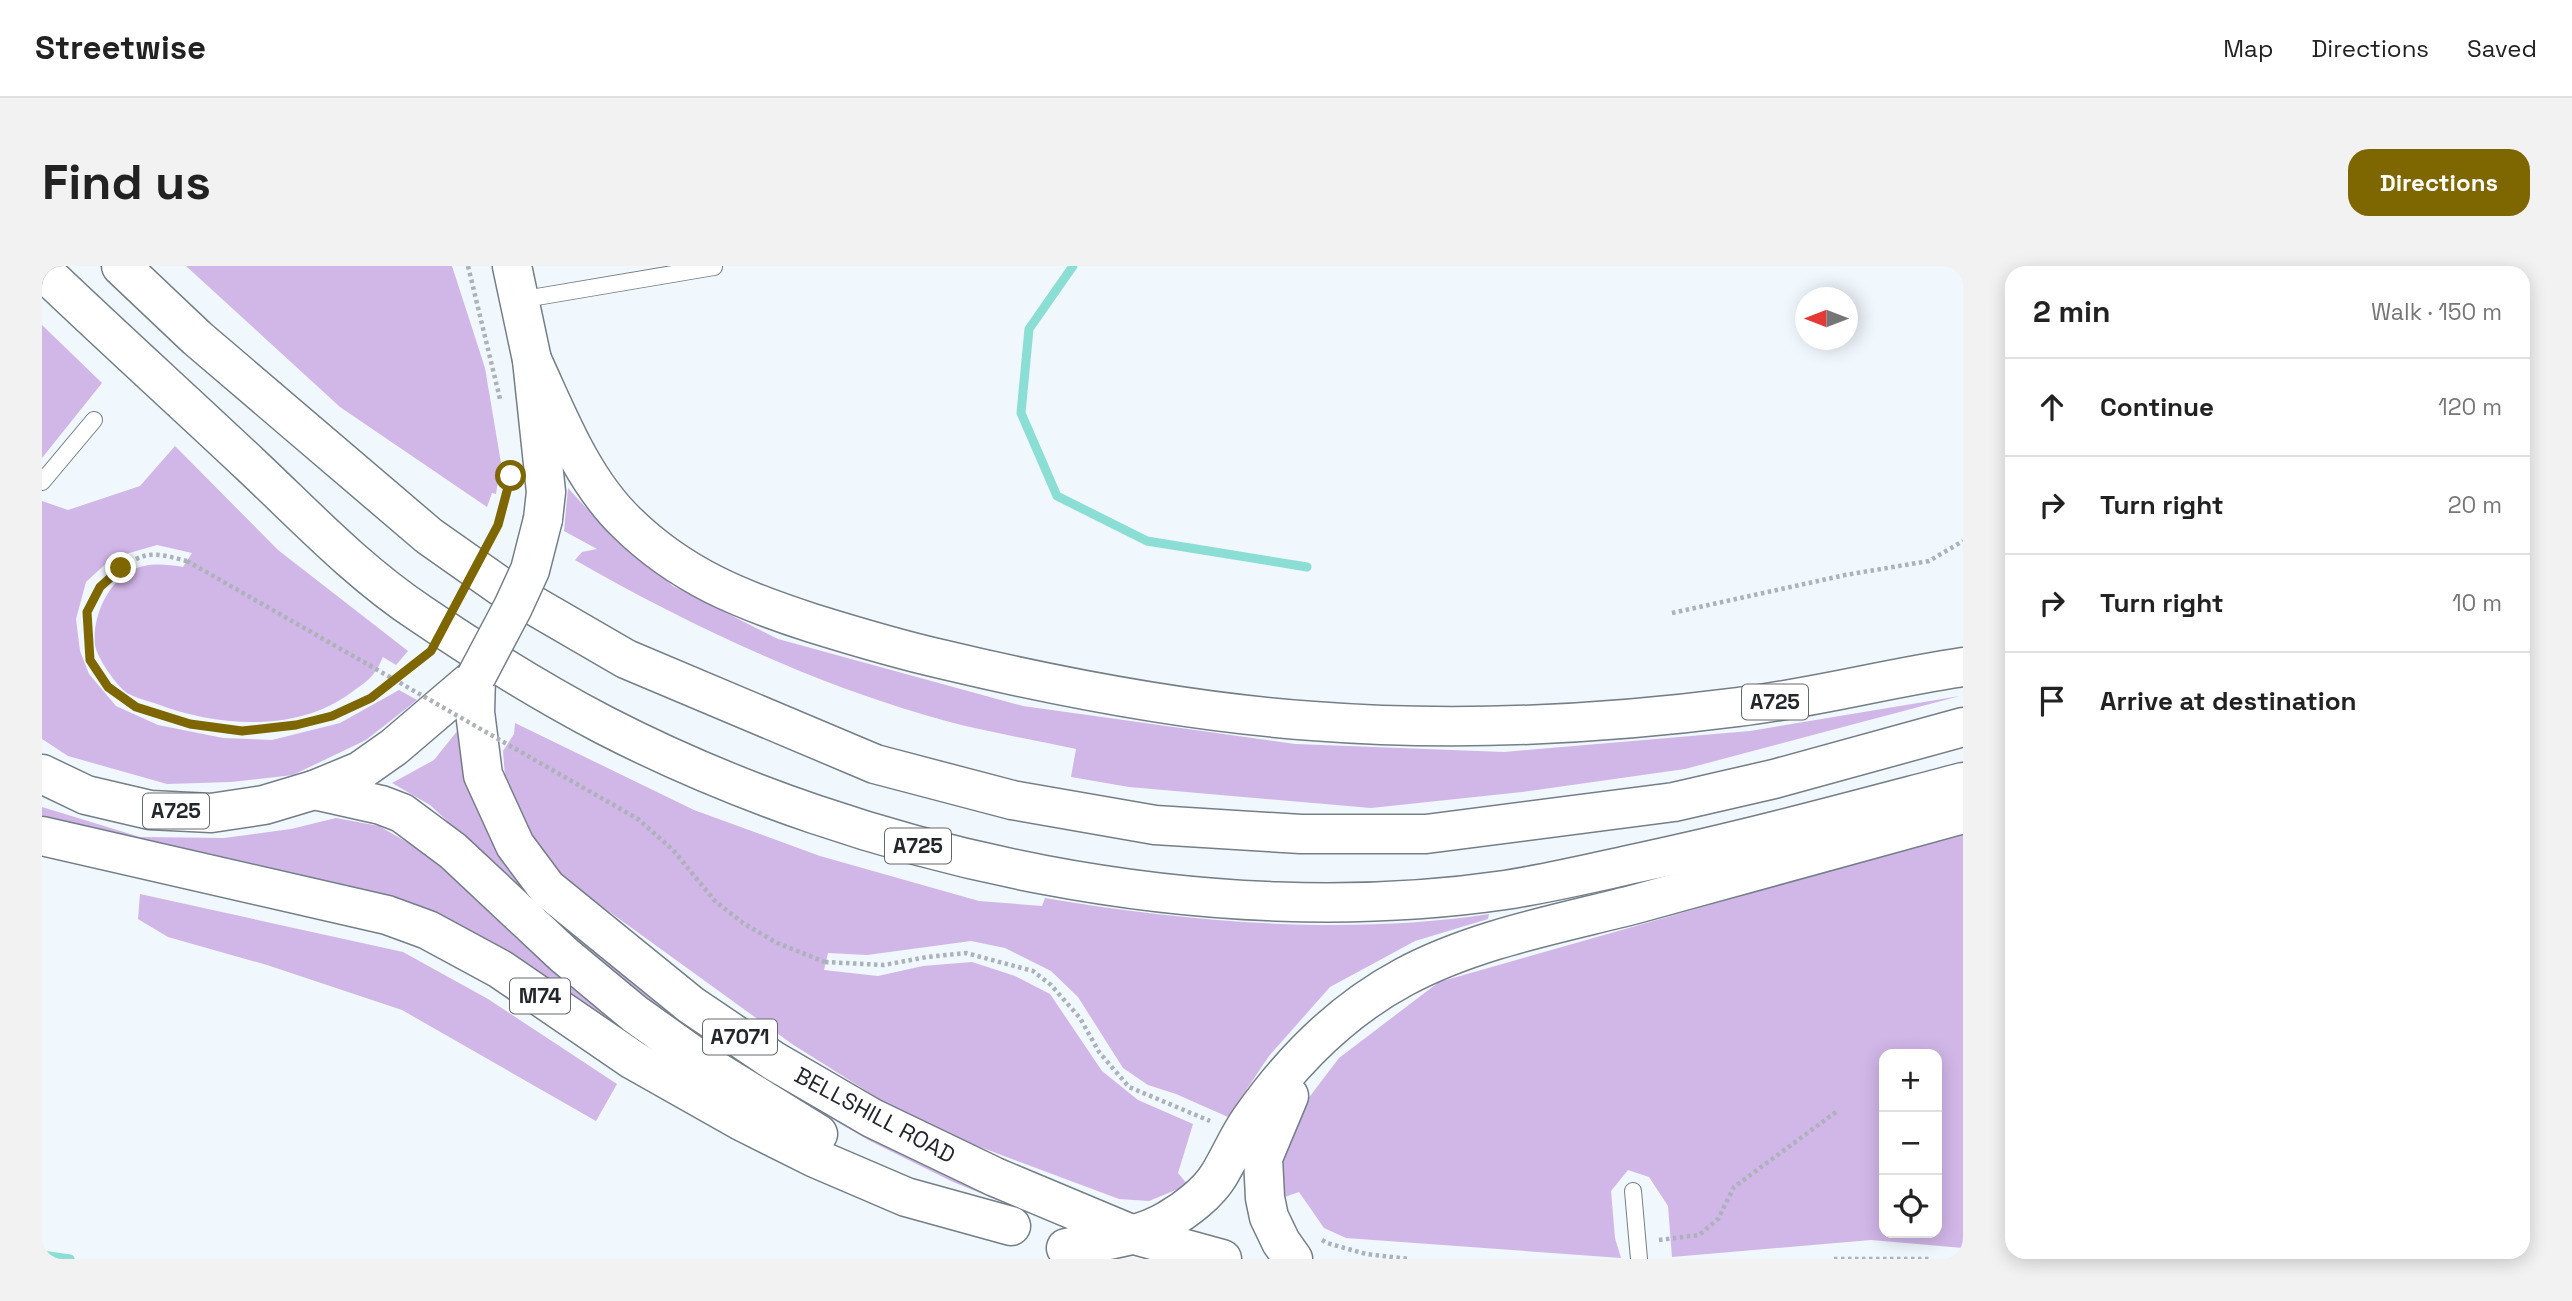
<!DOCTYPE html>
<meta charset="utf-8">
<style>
:root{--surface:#fff;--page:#f2f2f2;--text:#222;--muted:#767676;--line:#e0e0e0;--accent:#7e6700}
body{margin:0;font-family:"Space Grotesk",sans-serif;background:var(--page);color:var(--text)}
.controls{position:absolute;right:21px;bottom:21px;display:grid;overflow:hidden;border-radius:14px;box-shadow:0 4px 18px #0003}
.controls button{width:63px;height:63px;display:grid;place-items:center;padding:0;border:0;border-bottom:2px solid var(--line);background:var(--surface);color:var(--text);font:35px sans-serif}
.compass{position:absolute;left:1753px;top:21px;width:63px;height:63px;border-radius:50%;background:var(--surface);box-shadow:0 4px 18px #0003;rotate:270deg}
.stop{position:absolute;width:21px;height:21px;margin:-16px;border:5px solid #7e6700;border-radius:50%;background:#fff}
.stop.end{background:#7e6700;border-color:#fff;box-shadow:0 2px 7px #0008}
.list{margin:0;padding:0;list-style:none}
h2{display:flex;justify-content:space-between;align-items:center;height:91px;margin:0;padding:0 28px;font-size:30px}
h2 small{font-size:23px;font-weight:400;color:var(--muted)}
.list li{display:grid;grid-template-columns:46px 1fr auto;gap:21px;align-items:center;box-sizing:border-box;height:98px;padding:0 28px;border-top:2px solid var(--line)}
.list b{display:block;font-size:26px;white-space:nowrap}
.list em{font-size:23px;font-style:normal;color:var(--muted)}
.icon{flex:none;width:38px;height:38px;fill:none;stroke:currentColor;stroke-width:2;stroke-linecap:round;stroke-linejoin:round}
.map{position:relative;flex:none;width:1921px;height:993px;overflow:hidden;border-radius:21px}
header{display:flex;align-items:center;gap:42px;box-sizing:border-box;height:98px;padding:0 35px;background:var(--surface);border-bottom:2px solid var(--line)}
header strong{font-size:33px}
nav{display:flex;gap:38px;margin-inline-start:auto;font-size:24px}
.intro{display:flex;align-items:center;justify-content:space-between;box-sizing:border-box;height:168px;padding:0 42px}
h1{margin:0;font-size:49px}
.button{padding:18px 32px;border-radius:21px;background:var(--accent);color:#fff;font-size:24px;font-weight:700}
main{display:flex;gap:42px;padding:0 42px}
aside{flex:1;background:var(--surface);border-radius:21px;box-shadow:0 4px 18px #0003}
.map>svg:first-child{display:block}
.green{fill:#d1b6e8;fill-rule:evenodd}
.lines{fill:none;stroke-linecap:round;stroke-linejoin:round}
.stream{stroke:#8bded4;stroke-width:9}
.lane-casing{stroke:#747e87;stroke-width:18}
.highway-casing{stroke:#747e87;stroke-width:41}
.path{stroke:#acb2b8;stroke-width:4.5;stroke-dasharray:3.5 3.5;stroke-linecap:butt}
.lane{stroke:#fff;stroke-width:16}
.highway{stroke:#fff;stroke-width:38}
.highway-bridge-casing{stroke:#747e87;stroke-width:41;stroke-linecap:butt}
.path-bridge{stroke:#acb2b8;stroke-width:4.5;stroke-dasharray:3.5 3.5;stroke-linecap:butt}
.highway-bridge{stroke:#fff;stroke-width:38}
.route{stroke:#7e6700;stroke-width:9}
.labels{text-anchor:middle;stroke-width:5;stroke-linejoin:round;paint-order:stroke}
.shield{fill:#fff;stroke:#65686b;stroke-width:2}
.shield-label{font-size:21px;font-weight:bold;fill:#23272b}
.street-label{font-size:23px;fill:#23272b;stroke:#fff}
</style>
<header>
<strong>Streetwise</strong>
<nav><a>Map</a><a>Directions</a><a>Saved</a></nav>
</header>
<div class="intro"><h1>Find us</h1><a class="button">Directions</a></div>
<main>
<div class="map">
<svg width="1921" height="993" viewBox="0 0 1921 993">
<rect width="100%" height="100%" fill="#f0f7fd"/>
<!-- green -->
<g class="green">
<path d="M144 0H410L443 102 459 197 454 228 450 227 445 241 298 141Z"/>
<path d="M0 59 60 117 0 192Z"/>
<path d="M133 180 236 284 366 385 354 399 341 391C332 411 327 414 310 426 256 467 176 461 115 438 106 435 94 432 85 427 74 419 55 392 53 379 50 352 65 318 88 305 105 296 123 298 141 301L150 287 115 279 70 292 44 316 34 353 38 385 47 408 74 440 116 459 181 472 230 474 298 457 357 424 375 434 324 474 251 509 189 516 125 518 26 490 0 473V235L26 244 98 220Z"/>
<path d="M526 222 567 267 631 320 736 373 981 440 1253 478 1462 486 1708 465 1918 430 1643 503 1480 526 1329 542 1087 521 1029 511 1034 483C984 472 932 464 883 449 761 413 643 357 533 294L540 286 555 283 522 265Z"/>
<path d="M473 457 652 544 778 590 937 635 1000 640 1003 632C1144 656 1305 670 1447 648L1446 653 1373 675 1288 721 1227 790 1186 851 1134 828 1106 819 1081 802 1036 731 1009 705 963 682 929 675 825 689 786 687 782 704 836 710 881 700 930 696 973 710 1008 728 1060 805 1096 834 1151 858 1136 907 1146 919 1107 935 1077 933 877 858 750 778 529 618 492 579 464 524 461 485 472 468Z"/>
<path d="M416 464 431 534 466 602 1008 955 911 916 828 875 730 818 649 765 580 717 388 539 350 517 392 494Z"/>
<path d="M0 541 98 571 182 572 249 563 294 552 337 560 382 586 487 683 591 767 583 777 413 662 0 557Z"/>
<path d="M1921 567V982L1829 974 1630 991 1626 940 1607 911 1586 904 1569 925 1573 972 1579 992 1304 972 1282 962 1257 926 1237 933 1240 896 1259 842 1297 792 1397 716ZM1842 788H1895V967H1842Z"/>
<path d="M98 628 361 686 446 733 575 818 554 855 360 744 225 699 126 671 96 653Z"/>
</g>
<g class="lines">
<!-- stream -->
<g class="stream">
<path d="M1031 0 987 63 979 147 1015 230 1105 275 1265 301"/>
<path d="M0 989 28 993"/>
</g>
<!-- lane casing -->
<g class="lane-casing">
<g id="lane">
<path d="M477 34 672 1"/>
<path d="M0 216 52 154"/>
<path d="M1591 925 1597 993"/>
</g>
</g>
<!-- highway casing -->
<g class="highway-casing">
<g id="highway">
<path d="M79 0 155 72 387 270 458 320 584 393 833 498 970 534 1113 559 1259 568H1384L1632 536 1732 513 1921 461"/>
<path d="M470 0 490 94 504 226 501 253"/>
<path d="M0 4C69 70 141 135 211 201 265 252 317 307 379 348 438 388 499 426 562 459 826 595 1168 667 1463 624 1509 617 1554 606 1600 596 1708 573 1814 544 1921 516"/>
<path d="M490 94C516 150 540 214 585 257 639 310 699 334 770 357 812 370 855 383 899 393 1020 422 1146 446 1271 455 1413 466 1556 459 1696 441 1772 432 1846 412 1921 401"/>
<path d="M434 411 433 446 441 509 473 579 505 622 649 739 732 795 830 852 953 911 1089 968 1180 993"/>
<path d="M0 508 44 529 108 544 169 547 222 539 272 524 318 505 352 481 434 411"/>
<path d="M272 524 339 539 360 547 411 585 522 689 593 748 666 800 776 868"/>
<path d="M0 570 345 649 386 664 458 703 591 794 699 855 773 892 864 931 969 960"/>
<path d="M1247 830 1221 892 1223 932 1227 951 1239 976 1251 993"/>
<path d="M1024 982C1057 975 1096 972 1126 954 1144 944 1166 927 1177 909 1188 891 1196 871 1208 854 1248 797 1300 744 1362 711 1433 673 1516 658 1594 638 1703 609 1812 579 1921 548"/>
</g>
</g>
<!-- path -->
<g class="path">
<path d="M426 0 458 133"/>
<path d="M463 233 467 217"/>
<path d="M145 295C132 292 115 286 102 290 79 297 48 323 45 349 44 357 45 367 46 375 46 382 46 390 49 396 85 470 225 476 292 449 319 439 342 423 365 406"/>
<path d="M1630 347 1803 309 1887 295 1921 275"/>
<path d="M783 696 842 699 885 691 924 687 991 705 1009 719 1038 752 1057 786 1087 821 1168 855"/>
<path d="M1280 974 1285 977 1324 988 1367 993"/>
<path d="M1617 974 1657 969 1676 953 1692 921 1794 846"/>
<path d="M1792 993H1887"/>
</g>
<!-- lane -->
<use href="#lane" class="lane"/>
<!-- highway -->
<use href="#highway" class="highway"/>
<!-- highway-bridge casing -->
<g class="highway-bridge-casing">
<path id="highway-bridge" d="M434 411 471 341 488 304 501 253"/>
</g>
<!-- path-bridge -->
<g class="path-bridge">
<path d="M145 295 596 553 631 584 673 635 701 657 735 677 783 696"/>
<path d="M365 406 389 385 456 259 463 233"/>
</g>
<!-- highway-bridge -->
<use href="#highway-bridge" class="highway-bridge"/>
</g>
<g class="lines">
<!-- route -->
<path class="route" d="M79 302 58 321 45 346 48 394 66 421 94 441 148 458 200 465 254 459 290 450 329 432 389 385 456 259 469 210"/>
</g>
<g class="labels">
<!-- shield labels -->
<g class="shield">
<rect x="1700" y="418.5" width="66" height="35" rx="5"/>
<rect x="101" y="527.5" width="66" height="35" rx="5"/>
<rect x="843" y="562.5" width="66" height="35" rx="5"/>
<rect x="468" y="712.5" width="60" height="35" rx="5"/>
<rect x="661" y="753.5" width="74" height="35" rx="5"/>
</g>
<g class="shield-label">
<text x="1733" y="443">A725</text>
<text x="134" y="552">A725</text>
<text x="876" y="587">A725</text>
<text x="498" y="737">M74</text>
<text x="698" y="778">A7071</text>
</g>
<!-- street labels -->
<g class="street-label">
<text transform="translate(833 849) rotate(28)" y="8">BELLSHILL ROAD</text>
</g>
</g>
</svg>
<div class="controls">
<button>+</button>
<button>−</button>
<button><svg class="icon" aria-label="locate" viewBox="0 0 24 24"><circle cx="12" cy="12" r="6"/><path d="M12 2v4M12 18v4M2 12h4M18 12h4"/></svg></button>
</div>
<svg class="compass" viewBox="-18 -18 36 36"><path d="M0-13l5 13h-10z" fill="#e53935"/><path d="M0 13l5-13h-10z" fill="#767676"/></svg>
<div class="stop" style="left:469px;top:210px"></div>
<div class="stop end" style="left:79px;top:302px"></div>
</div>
<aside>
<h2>2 min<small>Walk · 150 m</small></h2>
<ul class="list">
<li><svg class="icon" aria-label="ahead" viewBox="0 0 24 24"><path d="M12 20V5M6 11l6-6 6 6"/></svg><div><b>Continue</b></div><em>120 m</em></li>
<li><svg class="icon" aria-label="right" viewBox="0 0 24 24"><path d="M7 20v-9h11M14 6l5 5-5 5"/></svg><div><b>Turn right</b></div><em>20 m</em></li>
<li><svg class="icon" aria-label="right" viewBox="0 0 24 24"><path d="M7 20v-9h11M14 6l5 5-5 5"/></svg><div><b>Turn right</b></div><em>10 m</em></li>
<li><svg class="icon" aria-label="arrive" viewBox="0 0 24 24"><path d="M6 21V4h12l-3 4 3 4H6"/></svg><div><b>Arrive at destination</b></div></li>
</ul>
</aside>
</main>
